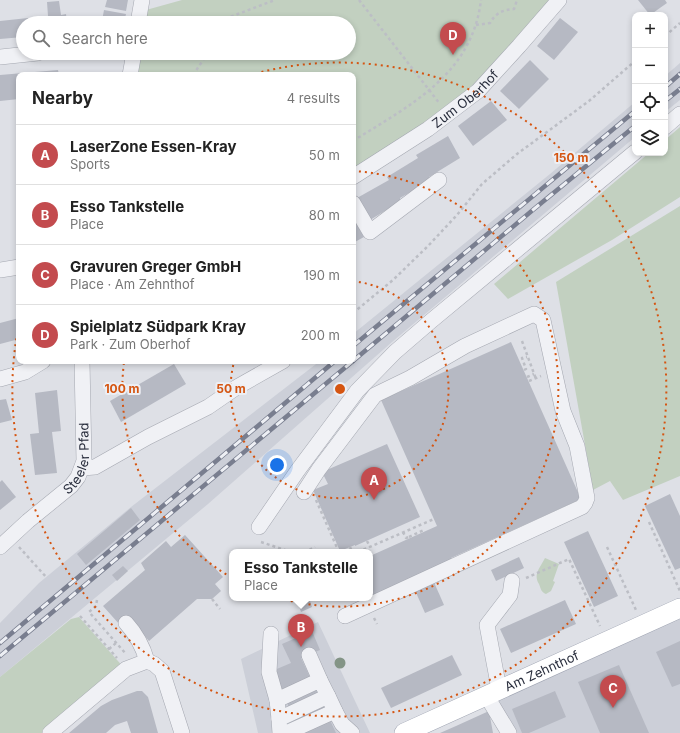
<!DOCTYPE html>
<meta charset="utf-8">
<style>
:root{--surface:#fff;--page:#f2f2f2;--text:#222;--muted:#767676;--line:#e0e0e0;--accent:#c34b4e}
body{margin:0;font-family:Inter,sans-serif;background:var(--page);color:var(--text)}
.controls{position:absolute;right:12px;top:12px;display:grid;overflow:hidden;border-radius:8px;box-shadow:0 2px 6px #0003}
.controls button{width:36px;height:36px;display:grid;place-items:center;padding:0;border:0;border-bottom:1px solid var(--line);background:var(--surface);color:var(--text);font:20px sans-serif}
.you{position:absolute;left:277px;top:465px;width:14px;height:14px;margin:-10px;border:3px solid #fff;border-radius:50%;background:#1a73e8;box-shadow:0 0 0 6px #1a73e833}
.badge{display:grid;place-items:center;width:26px;height:26px;border-radius:50%;background:var(--accent);color:#fff;font-size:13px;font-weight:700}
.pin{position:absolute;translate:-50% -33px;filter:drop-shadow(0 1px 2px #0008)}
.pin::after{content:'';position:absolute;top:21px;width:14px;height:12px;background:inherit;clip-path:polygon(0 0,100% 0,50% 100%)}
.popup{position:absolute;left:229px;top:549px;width:144px;height:52px;box-sizing:border-box;display:grid;place-content:center;border-radius:8px;background:var(--surface);filter:drop-shadow(0 1px 3px #0005);font-size:13px;white-space:nowrap;color:var(--muted)}
.popup b{font-size:15px;color:var(--text)}
.popup::after{content:'';position:absolute;left:50%;top:100%;margin-left:-8px;border:8px solid transparent;border-top-color:var(--surface)}
.list{margin:0;padding:0;list-style:none}
h2{display:flex;justify-content:space-between;align-items:center;height:52px;margin:0;padding:0 16px;font-size:17px}
h2 small{font-size:13px;font-weight:400;color:var(--muted)}
.list li{display:grid;grid-template-columns:26px 1fr auto;gap:12px;align-items:center;box-sizing:border-box;height:60px;padding:0 16px;border-top:1px solid var(--line)}
.list b{display:block;font-size:15px;white-space:nowrap}
.list p{margin:0;font-size:13px;white-space:nowrap;color:var(--muted)}
.list em{font-size:13px;font-style:normal;color:var(--muted)}
.icon{flex:none;width:22px;height:22px;fill:none;stroke:currentColor;stroke-width:2;stroke-linecap:round;stroke-linejoin:round}
.map{position:relative;flex:none;width:680px;height:733px;overflow:hidden}
.search{position:absolute;background:var(--surface);box-shadow:0 2px 6px #0003;left:16px;top:16px;width:340px;height:44px;display:flex;align-items:center;gap:10px;box-sizing:border-box;padding:0 14px;border-radius:22px;color:var(--muted);font-size:15px}
.panel{position:absolute;background:var(--surface);box-shadow:0 2px 6px #0003;left:16px;top:72px;width:340px;height:292px;border-radius:8px}
.map>svg:first-child{display:block}
.built{fill:#cccfd8}
.green{fill:#c2d0c0}
.building{fill:#b6b9c3}
.lines{fill:none;stroke-linecap:round;stroke-linejoin:round}
.minor-casing{stroke:#a4a7b0;stroke-width:16}
.major-casing{stroke:#9ea3b1;stroke-width:20}
.path{stroke:#bcbec5;stroke-width:2.5;stroke-dasharray:3 3;stroke-linecap:butt}
.minor{stroke:#f0f1f5;stroke-width:15}
.major{stroke:#fff;stroke-width:19}
.rail-casing{stroke:#797e8f;stroke-width:4.5}
.rail{stroke:#edeff4;stroke-width:3;stroke-dasharray:9;stroke-linecap:butt}
.tree{fill:#839486}
.ring{fill:none;stroke:#d55511;stroke-width:2;stroke-dasharray:2 4}
.labels{text-anchor:middle;stroke-width:4;stroke-linejoin:round;paint-order:stroke}
.street-label{font-size:13px;fill:#282d3c;stroke:#edeff4}
.centre{fill:#d55511;stroke:#edeff4;stroke-width:2}
.ring-label{font-size:12px;text-anchor:middle;font-weight:bold;fill:#d55511;stroke:#edeff4;stroke-width:4;stroke-linejoin:round;paint-order:stroke}
</style>
<div class="map">
<svg width="680" height="733" viewBox="0 0 680 733">
<rect width="100%" height="100%" fill="#dee0e6"/>
<!-- built -->
<g class="built">
<path d="M680 63V100L665 112V76Z"/>
<path d="M635 102V137L392 342 208 504 0 677V623L39 583 131 507 320 361H353V334L550 174Z"/>
<path d="M680 610V733H505L490 696Z"/>
<path d="M318 622 370 733H258L241 659Z"/>
</g>
<!-- green -->
<g class="green">
<path d="M182 0H558L478 88 353 176V75H136L141 53H349V23H144L146 10Z"/>
<path d="M680 127V197L612 240 508 299 494 284 649 153H665V140Z"/>
<path d="M680 206V476L623 500 610 481 593 490 556 282Z"/>
<path d="M545 558 559 564 553 581 555 582 551 591 546 594C541 592 541 589 539 584 533 574 540 568 545 558Z"/>
<path d="M79 617 125 669 49 733H0V677L71 619Z"/>
</g>
<!-- building -->
<g class="building">
<path d="M107 0H128L126 11 105 7Z"/>
<path d="M638 0H665L667 3 650 15Z"/>
<path d="M59 1 61 15 66 14 67 23H43V17L48 16 47 2Z"/>
<path d="M104 10 126 14 124 23H90V16L96 17V20L102 21Z"/>
<path d="M28 18 29 23H23V37L0 39V21Z"/>
<path d="M560 18 578 32 554 60 537 46Z"/>
<path d="M530 60 549 79 519 109 500 91Z"/>
<path d="M58 70 59 75H19V99L0 101V75Z"/>
<path d="M491 101 507 120 473 146 458 126Z"/>
<path d="M448 136 460 158 429 177 431 180 400 198 401 201 370 220 357 198 389 180 387 177 418 158 416 155Z"/>
<path d="M353 218 364 237 353 243Z"/>
<path d="M19 318V339L0 344V323Z"/>
<path d="M511 342 581 499 451 558 453 562 363 602 361 598H370V556L437 526 381 400Z"/>
<path d="M174 364 186 384 121 422 110 401Z"/>
<path d="M57 390 61 431 52 432 57 473 35 475 30 434 39 433 35 393Z"/>
<path d="M6 399 12 420 0 423V400Z"/>
<path d="M387 444 420 517 355 546V545L340 551 313 490 328 484 322 472Z"/>
<path d="M2 480 16 497 0 510V482Z"/>
<path d="M670 494 680 516V568L675 570 645 506Z"/>
<path d="M131 508 140 520 86 565 77 554Z"/>
<path d="M588 531 618 596 594 607 564 542Z"/>
<path d="M185 535 223 577 215 584 221 591 212 599H197L149 641 129 617 120 625 103 606 145 570 141 563 166 541 171 547Z"/>
<path d="M519 557 524 568 496 581 491 570Z"/>
<path d="M123 566 128 571 117 581 112 575Z"/>
<path d="M433 580 444 605 425 613 414 588Z"/>
<path d="M565 600 576 624 511 653 500 629Z"/>
<path d="M310 601 312 607 301 612 299 606Z"/>
<path d="M312 631 320 650 301 658 336 733H301L272 671 291 663 282 644Z"/>
<path d="M680 641V684L672 687 656 652Z"/>
<path d="M452 655 462 675 391 708 381 688Z"/>
<path d="M619 665 649 733H600L578 682Z"/>
<path d="M137 691H142L148 697 158 733H131L127 721 115 725 106 733H69L101 706 112 700Z"/>
<path d="M555 691 566 717 529 733H522L512 709Z"/>
<path d="M489 711 493 733H440L456 726Z"/>
</g>
<g class="lines">
<!-- minor casing -->
<g class="minor-casing">
<g id="minor">
<path d="M138 23 142 0"/>
<path d="M0 57 38 53"/>
<path d="M130 75 134 53"/>
<path d="M665 127 680 114"/>
<path id="s1" d="M353 177 428 129 478 91 519 46 559 0"/>
<path d="M353 203 370 232 439 180"/>
<path d="M0 270 19 267"/>
<path d="M0 379 25 372 43 361"/>
<path d="M82 468 95 467 148 437 208 407 237 387 283 361"/>
<path d="M304 492 319 469 375 395 410 378 465 346 534 314 543 320 563 411 577 446 587 498 585 503 582 507 345 616"/>
<path d="M259 527 298 470 357 391 395 352 431 321 635 152"/>
<path id="s2" d="M0 547 28 521 71 486 78 477 84 461 82 361"/>
<path d="M126 623C136 634 143 647 147 661"/>
<path d="M271 634 269 672 277 700"/>
<path d="M309 655 320 680"/>
<path d="M499 689 487 625 510 595 512 581"/>
<path d="M486 695 509 733"/>
<path d="M279 719 277 700 320 680 328 696"/>
<path d="M50 733 126 669 147 661 154 664 162 671 182 733"/>
<path d="M280 733 279 719 328 696 335 711"/>
<path d="M286 733 335 711 342 724 352 733"/>
</g>
</g>
<!-- major casing -->
<g class="major-casing">
<g id="major">
<path id="s3" d="M404 733 680 608"/>
</g>
</g>
<!-- path -->
<g class="path">
<path d="M359 0 440 104"/>
<path d="M214 23 275 0"/>
<path d="M227 23 229 18"/>
<path d="M476 25 490 23C496 13 502 10 514 9L517 0"/>
<path d="M665 36 680 23"/>
<path d="M193 75 208 53"/>
<path d="M353 141C410 105 472 75 481 0"/>
<path d="M353 313 393 280 428 246 457 215 482 184 517 154 589 101 635 61"/>
<path d="M522 341 536 379"/>
<path d="M524 370 526 369 522 358 527 357"/>
<path d="M527 377 534 374"/>
<path d="M529 381 541 376"/>
<path d="M316 500 339 552"/>
<path d="M649 522 680 591"/>
<path d="M403 532 406 538 409 537"/>
<path d="M409 537 424 530 425 531"/>
<path d="M367 541 370 547"/>
<path d="M261 542 291 552"/>
<path d="M19 547 47 578"/>
<path d="M350 547 352 552"/>
<path d="M607 547 636 610"/>
<path d="M298 552H305L315 547"/>
<path d="M358 552 434 519"/>
<path d="M526 578 569 559 600 626"/>
<path d="M212 599 220 609"/>
<path d="M97 600 96 606 89 612 126 654"/>
<path d="M80 616 117 658"/>
<path d="M374 618 377 624"/>
<path d="M109 649 116 643"/>
</g>
<!-- minor -->
<use href="#minor" class="minor"/>
<!-- major -->
<use href="#major" class="major"/>
<!-- rail casing -->
<g class="rail-casing">
<g id="rail">
<path d="M665 87 680 74"/>
<path d="M665 101 680 89"/>
<path d="M353 346 635 111"/>
<path d="M353 361 534 209 635 126"/>
<path d="M0 643 335 361"/>
<path d="M0 656 353 361"/>
</g>
</g>
<!-- rail -->
<use href="#rail" class="rail"/>
</g>
<!-- trees -->
<circle class="tree" cx="340" cy="663" r="5.5"/>
<!-- distance rings -->
<g class="ring">
<path d="M353 281A109 109 0 1 1 234 362"/>
<path d="M353 171A218 218 0 1 1 124 362"/>
<path d="M250 75A327 327 0 1 1 18 329"/>
</g>
<g class="labels">
<!-- street labels -->
<g class="street-label">
<text dy="5" stroke="none"><textPath href="#s1" startOffset="137">Zum Oberhof</textPath></text>
<text dy="5" stroke="none"><textPath href="#s2" startOffset="123">Steeler Pfad</textPath></text>
<text dy="5" stroke="none"><textPath href="#s3" startOffset="151">Am Zehnthof</textPath></text>
</g>
</g>
<circle cx="340" cy="389" r="6" class="centre"/>
<g class="ring-label">
<text x="571" y="162">150 m</text>
<text x="122" y="393">100 m</text>
<text x="231" y="393">50 m</text>
</g>
</svg>
<div class="controls">
<button>+</button>
<button>−</button>
<button><svg class="icon" aria-label="locate" viewBox="0 0 24 24"><circle cx="12" cy="12" r="6"/><path d="M12 2v4M12 18v4M2 12h4M18 12h4"/></svg></button>
<button><svg class="icon" aria-label="layers" viewBox="0 0 24 24"><path d="M12 4l9 5-9 5-9-5zM3 14l9 5 9-5"/></svg></button>
</div>
<div class="you"></div>
<div class="pin badge" style="left:374px;top:500px">A</div>
<div class="pin badge" style="left:301px;top:647px">B</div>
<div class="popup"><b>Esso Tankstelle</b>Place</div>
<div class="pin badge" style="left:613px;top:708px">C</div>
<div class="pin badge" style="left:453px;top:55px">D</div>
<div class="search"><svg class="icon" aria-label="search" viewBox="0 0 24 24"><circle cx="10" cy="10" r="6"/><path d="M15 15l6 6"/></svg>Search here</div>
<section class="panel">
<h2>Nearby<small>4 results</small></h2>
<ul class="list">
<li><span class="badge">A</span><div><b>LaserZone Essen-Kray</b><p>Sports</p></div><em>50 m</em></li>
<li><span class="badge">B</span><div><b>Esso Tankstelle</b><p>Place</p></div><em>80 m</em></li>
<li><span class="badge">C</span><div><b>Gravuren Greger GmbH</b><p>Place · Am Zehnthof</p></div><em>190 m</em></li>
<li><span class="badge">D</span><div><b>Spielplatz Südpark Kray</b><p>Park · Zum Oberhof</p></div><em>200 m</em></li>
</ul>
</section>
</div>
